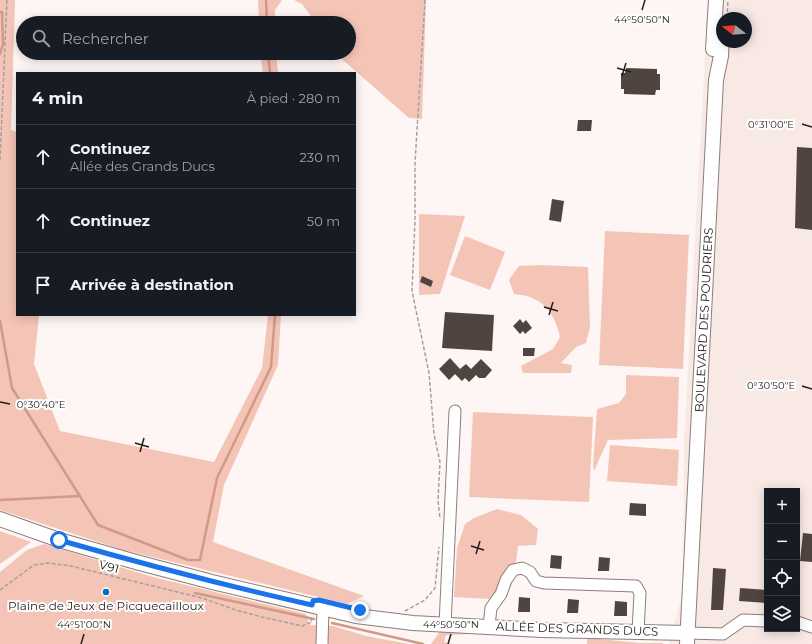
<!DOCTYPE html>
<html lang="fr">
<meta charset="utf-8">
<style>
:root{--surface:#171b24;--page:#242831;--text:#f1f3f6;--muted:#9ea1a6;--line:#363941}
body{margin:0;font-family:Montserrat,sans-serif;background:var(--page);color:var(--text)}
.controls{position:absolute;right:12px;bottom:12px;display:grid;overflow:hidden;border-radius:0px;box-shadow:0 2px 10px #0003}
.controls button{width:36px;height:36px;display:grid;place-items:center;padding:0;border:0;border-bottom:1px solid var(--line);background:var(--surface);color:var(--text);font:20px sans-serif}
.compass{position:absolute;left:716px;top:12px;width:36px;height:36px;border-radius:50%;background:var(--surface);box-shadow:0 2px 10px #0003;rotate:287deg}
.stop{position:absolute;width:12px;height:12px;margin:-9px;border:3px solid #1a73e8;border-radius:50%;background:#fff}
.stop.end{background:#1a73e8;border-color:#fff;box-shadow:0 1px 4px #0008}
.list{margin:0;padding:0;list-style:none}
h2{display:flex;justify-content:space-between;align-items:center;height:52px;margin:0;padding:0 16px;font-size:17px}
h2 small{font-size:13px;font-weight:400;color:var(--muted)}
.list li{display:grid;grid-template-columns:26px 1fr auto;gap:12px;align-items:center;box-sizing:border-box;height:64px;padding:0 16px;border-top:1px solid var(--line)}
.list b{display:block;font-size:15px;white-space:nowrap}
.list p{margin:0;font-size:13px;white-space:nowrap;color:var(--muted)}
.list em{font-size:13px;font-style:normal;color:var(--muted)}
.icon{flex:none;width:22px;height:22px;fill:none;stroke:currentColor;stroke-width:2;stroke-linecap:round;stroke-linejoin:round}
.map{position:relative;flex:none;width:812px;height:644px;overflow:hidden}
.search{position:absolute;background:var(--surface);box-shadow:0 2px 10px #0003;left:16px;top:16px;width:340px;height:44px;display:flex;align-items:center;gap:10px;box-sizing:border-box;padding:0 14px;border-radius:22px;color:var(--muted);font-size:15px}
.panel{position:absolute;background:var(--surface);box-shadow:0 2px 10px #0003;left:16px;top:72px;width:340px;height:244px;border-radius:0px}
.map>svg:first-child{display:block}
.built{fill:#f8e9e5;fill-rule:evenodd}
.green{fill:#f4c5b6}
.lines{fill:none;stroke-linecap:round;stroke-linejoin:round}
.stream{stroke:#d19987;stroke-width:2.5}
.building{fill:#504440}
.minor-casing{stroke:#8c7e7a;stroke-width:13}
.major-casing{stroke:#8c7e7a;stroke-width:16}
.path{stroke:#a6a09e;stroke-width:1.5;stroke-dasharray:4 2;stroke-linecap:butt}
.minor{stroke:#fff;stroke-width:11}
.major{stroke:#fff;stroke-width:14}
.route{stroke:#1a73e8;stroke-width:5}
.ticks{fill:none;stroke:#241f1d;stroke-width:1.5}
.poi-dot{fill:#076fba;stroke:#fff;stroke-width:1.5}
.labels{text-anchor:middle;stroke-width:4;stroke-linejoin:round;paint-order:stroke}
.street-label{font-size:12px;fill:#241f1d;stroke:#fff}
.poi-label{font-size:12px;fill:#241f1d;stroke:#fff}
.ticks-label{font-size:10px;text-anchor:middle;fill:#241f1d;stroke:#fff;stroke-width:4;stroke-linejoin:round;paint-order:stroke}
</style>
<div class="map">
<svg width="812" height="644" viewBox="0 0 812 644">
<rect width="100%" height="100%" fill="#fdf6f4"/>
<!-- built -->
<path class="built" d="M708 0H812V644H671L669 642 683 593 684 442ZM722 18H746V42H722ZM767 491H797V629H767Z"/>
<!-- green -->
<g class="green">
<path d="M0 0H15L11 130 17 132V315H39L34 364 60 431 214 462 262 368 268 315H281L278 365 224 485 213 542 364 596 347 604 123 550 0 510Z"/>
<path d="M258 0H282L275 10V23H259Z"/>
<path d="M294 0H426L422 119 409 118 335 53H349V23H316L302 4Z"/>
<path d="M260 53H276L278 73H263Z"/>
<path d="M419 214 465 216 440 294 419 295Z"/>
<path d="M605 231 689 235 683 369 599 365Z"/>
<path d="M465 236 505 252 490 290 450 275Z"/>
<path d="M540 265 588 267 590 327 586 343 576 347 561 363 572 365 571 373H523L521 366 553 349 560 337C556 320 549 305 532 298 527 295 520 295 514 294L509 280 519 266Z"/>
<path d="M626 375 679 377 677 438 608 440 594 471 593 465 597 409 619 403 626 394Z"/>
<path d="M473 412 593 417 589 502 469 497Z"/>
<path d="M610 445 679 450 677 486 607 481Z"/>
<path d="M497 509 521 515 538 529 536 545 518 546 516 562 490 599 454 597 457 548 465 524 474 518Z"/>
<path d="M0 531 31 542 0 564Z"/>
<path d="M44 544 153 577 306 614 310 625 333 626 366 636 409 644H0V572L27 550Z"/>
<path d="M441 630 472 631 471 634 446 635 444 642 453 644H431Z"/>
<path d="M587 638 641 643H663V644H587Z"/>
</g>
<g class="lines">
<!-- stream -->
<g class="stream">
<path d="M266 0 267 23"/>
<path d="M0 12H2L3 44 0 54"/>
<path d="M268 53 270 73"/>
<path d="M0 321 12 388 98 525 188 560H200L217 478 271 367 275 315"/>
<path d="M0 500 80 496"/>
<path d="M195 593 314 619"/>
<path d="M332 623 423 644"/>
</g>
</g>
<!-- building -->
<g class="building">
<path d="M626 68 657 69V74H660V90H656L655 95 624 94V89H621V73H625Z"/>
<path d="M578 120H592L591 131H577Z"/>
<path d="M797 147 812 148V230L795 228Z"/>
<path d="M552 199 564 201 561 222 549 220Z"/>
<path d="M422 276 433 281 431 287 420 282Z"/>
<path d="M445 312 494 315 492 351 442 348Z"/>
<path d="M520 319 523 323 526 320 532 328 525 334 523 331 520 334 513 326Z"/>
<path d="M523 348H535L534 356H523Z"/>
<path d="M450 358 460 369 466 364 471 369 481 359 492 370 485 378H479L476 375 469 382 465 378 462 381 455 374 449 380 439 369Z"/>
<path d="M630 503 646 504V516L629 515Z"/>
<path d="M803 533 812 534V562L800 561Z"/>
<path d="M551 555 562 556 561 569 550 568Z"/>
<path d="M599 557 610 558 609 571H598Z"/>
<path d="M713 568 726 569 723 610H711Z"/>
<path d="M740 588 767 590V603L739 601Z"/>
<path d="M519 597 530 598V612H518Z"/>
<path d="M568 599 579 600 578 613H567Z"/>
<path d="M615 601 627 602V616H614Z"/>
</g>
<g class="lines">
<!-- minor casing -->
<g class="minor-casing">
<g id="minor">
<path d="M797 622 812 627"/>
<path d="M445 625 455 411"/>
<path d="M489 626 491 608 501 594 506 580 513 570 522 568 530 572 536 581 544 583 636 586 640 593 638 632"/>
<path d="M688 633 723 634 743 620 767 621"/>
<path d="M322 644 323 607"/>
</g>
</g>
<!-- major casing -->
<g class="major-casing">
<g id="major">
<path d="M713 49 716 0"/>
<path d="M0 519 59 540 136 562 212 582 356 616 413 623 542 630 688 633"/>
<path d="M687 644 716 80 721 56 722 36"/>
</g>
</g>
<!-- path -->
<g class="path">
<path d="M425 0 415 163V221L412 291 429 373 434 434 440 462 438 500 440 519"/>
<path d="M727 18 728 0"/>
<path d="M0 160 7 0"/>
<path d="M0 590 34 565 48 563 71 566 202 598 236 610 262 617 302 626 312 622 310 617"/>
<path d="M405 611 425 600 435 588 439 547"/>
</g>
<!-- minor -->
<use href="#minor" class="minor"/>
<!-- major -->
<use href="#major" class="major"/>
</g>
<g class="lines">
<!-- route -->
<path class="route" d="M59 540C143 564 227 586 312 605L313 601 319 600 360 610"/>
</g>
<!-- ticks -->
<path class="ticks" d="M642 10 645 0M617 68 631 72M622 76 626 63M802 124 812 127M544 307 558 311M549 315 553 302M802 386 812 389M0 402 10 404M135 443 149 447M140 452 144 438M471 546 484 550M476 554 480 541M81 644 84 634M448 644 451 634"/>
<!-- markers -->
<circle class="poi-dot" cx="106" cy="592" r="4"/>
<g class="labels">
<!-- street labels -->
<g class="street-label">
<text transform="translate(704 320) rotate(-87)" y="4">BOULEVARD DES POUDRIERS</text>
<text transform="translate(109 567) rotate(15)" y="4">V91</text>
<text transform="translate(577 629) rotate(2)" y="4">ALLÉE DES GRANDS DUCS</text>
</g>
<!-- poi labels -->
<g class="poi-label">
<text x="106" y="610">Plaine de Jeux de Picquecailloux</text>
</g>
</g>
<g class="ticks-label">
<text x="642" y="23">44°50'50"N</text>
<text x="771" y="128">0°31'00"E</text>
<text x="771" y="389">0°30'50"E</text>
<text x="41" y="408">0°30'40"E</text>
<text x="84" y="628">44°51'00"N</text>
<text x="451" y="628">44°50'50"N</text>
</g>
</svg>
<div class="controls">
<button>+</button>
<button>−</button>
<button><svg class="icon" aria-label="locate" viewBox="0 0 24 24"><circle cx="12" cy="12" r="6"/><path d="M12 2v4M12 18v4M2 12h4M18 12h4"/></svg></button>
<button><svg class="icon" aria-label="layers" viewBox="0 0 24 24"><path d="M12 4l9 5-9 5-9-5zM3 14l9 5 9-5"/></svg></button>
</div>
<svg class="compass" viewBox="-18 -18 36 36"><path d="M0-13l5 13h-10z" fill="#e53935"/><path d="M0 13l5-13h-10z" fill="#9ea1a6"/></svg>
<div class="stop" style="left:59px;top:540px"></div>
<div class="stop end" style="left:360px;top:610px"></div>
<div class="search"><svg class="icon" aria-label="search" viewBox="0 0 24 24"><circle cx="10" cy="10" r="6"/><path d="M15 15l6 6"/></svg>Rechercher</div>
<section class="panel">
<h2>4 min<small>À pied · 280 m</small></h2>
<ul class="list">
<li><svg class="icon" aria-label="ahead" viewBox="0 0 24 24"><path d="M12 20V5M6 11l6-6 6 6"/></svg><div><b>Continuez</b><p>Allée des Grands Ducs</p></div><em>230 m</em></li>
<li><svg class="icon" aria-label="ahead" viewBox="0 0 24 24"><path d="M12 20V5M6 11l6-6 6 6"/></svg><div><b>Continuez</b></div><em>50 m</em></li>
<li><svg class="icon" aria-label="arrive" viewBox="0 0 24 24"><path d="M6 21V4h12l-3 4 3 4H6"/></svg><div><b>Arrivée à destination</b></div></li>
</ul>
</section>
</div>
